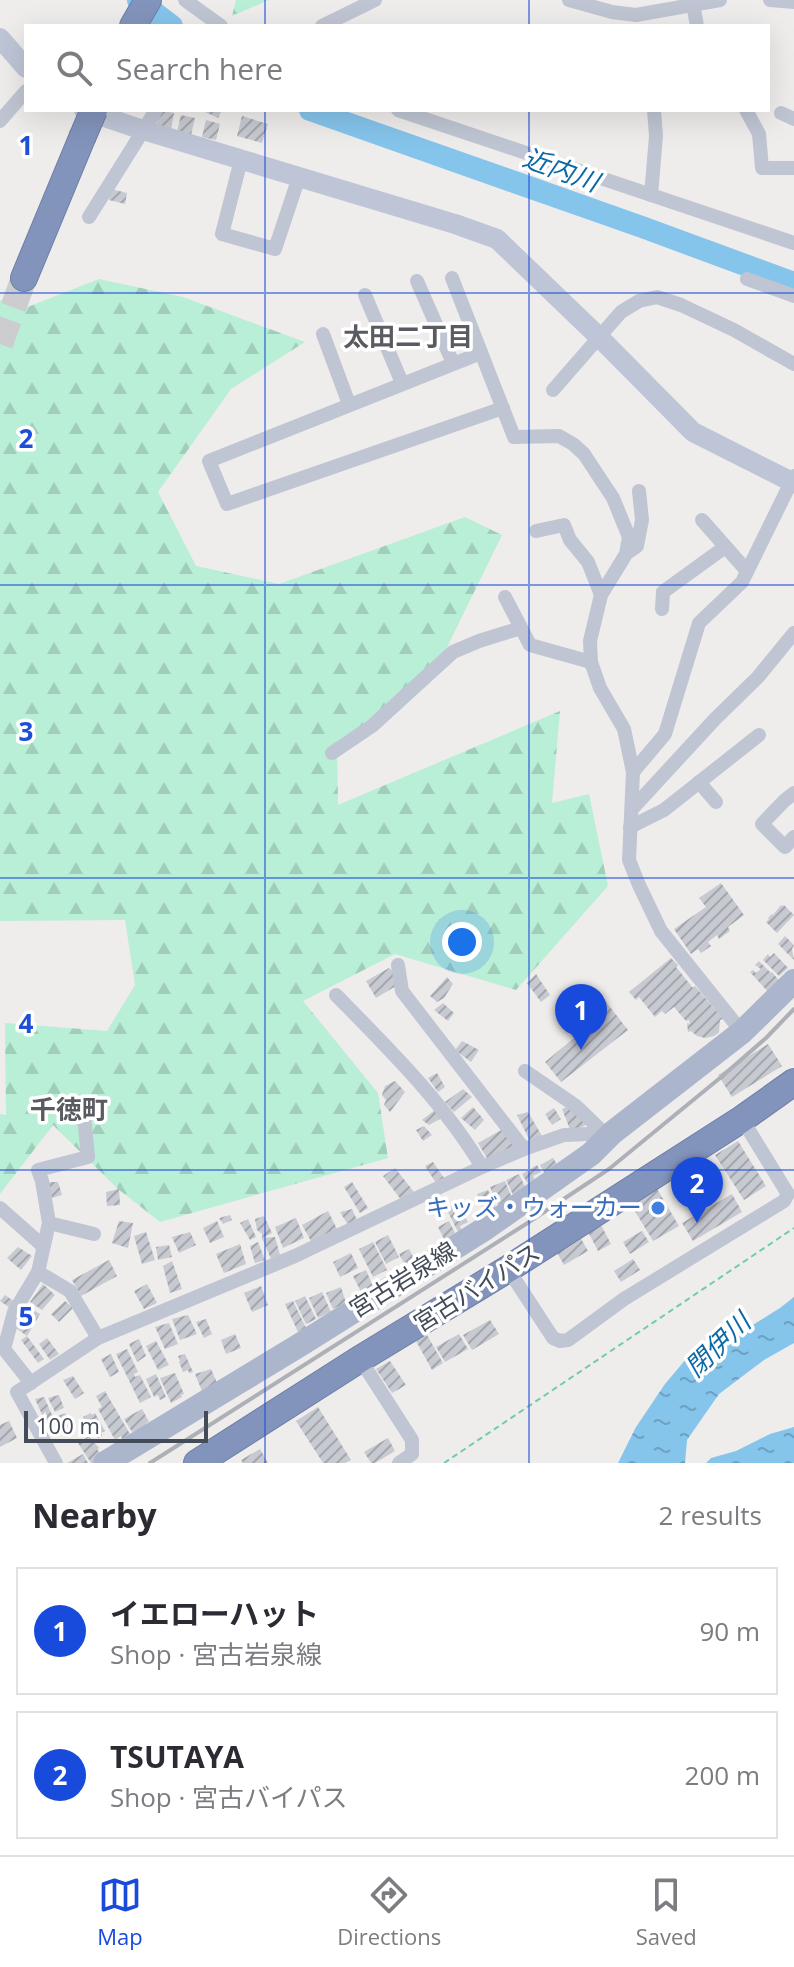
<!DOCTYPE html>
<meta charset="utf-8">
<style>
:root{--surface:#fff;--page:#f7f7f7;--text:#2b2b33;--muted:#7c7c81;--line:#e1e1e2;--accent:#184bdc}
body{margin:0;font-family:"Open Sans","Noto Sans JP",sans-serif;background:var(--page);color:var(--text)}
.scale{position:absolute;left:24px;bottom:20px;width:184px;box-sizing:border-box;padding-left:8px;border:4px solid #444c59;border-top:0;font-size:22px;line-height:28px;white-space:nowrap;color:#444c59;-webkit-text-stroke:6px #fff;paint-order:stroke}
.you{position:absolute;left:462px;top:942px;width:28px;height:28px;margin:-20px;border:6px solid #fff;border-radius:50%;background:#1a73e8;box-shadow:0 0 0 12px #1a73e833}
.badge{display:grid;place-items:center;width:52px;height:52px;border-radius:50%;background:var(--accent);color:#fff;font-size:26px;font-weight:700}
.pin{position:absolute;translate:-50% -66px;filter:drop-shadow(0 2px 4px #0008)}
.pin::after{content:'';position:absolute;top:42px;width:28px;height:24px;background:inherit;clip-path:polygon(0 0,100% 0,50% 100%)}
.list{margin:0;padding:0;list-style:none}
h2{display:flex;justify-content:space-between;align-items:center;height:104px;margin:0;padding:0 32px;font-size:34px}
h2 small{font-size:26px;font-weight:400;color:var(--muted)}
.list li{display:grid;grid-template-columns:52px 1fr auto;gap:24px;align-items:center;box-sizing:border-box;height:128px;margin:0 16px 16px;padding:0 16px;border:2px solid var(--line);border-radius:0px}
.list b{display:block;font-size:30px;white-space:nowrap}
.list p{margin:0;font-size:26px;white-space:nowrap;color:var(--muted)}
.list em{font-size:26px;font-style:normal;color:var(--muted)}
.icon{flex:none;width:44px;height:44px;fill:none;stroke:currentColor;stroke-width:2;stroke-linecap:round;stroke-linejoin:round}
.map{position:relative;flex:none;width:794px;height:1463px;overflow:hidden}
.search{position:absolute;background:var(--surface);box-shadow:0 8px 32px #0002;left:24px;right:24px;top:24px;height:88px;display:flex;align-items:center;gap:20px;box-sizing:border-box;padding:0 28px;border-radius:0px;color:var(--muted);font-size:30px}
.sheet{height:392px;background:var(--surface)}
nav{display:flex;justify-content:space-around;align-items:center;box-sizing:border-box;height:112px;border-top:2px solid var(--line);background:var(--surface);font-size:22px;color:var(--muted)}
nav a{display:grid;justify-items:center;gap:4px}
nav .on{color:var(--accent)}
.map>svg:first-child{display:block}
.forest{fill:url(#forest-firs)}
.water{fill:url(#water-ripples)}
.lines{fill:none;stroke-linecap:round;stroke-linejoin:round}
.river{stroke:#85c4eb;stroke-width:22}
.building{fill:url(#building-hatch)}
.highway-tunnel{stroke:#cdcccf;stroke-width:26;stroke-dasharray:26 13;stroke-linecap:butt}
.highway-casing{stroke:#6e7fa7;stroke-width:28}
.path{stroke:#71ccaf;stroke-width:2;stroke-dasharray:6 4;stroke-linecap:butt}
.street{stroke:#bfc5d2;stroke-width:14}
.secondary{stroke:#bec5d6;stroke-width:20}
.primary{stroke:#abb6cc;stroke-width:24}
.highway{stroke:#8394bc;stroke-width:26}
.rail{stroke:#aeb0b7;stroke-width:4}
.highway-bridge-casing{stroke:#6e7fa7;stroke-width:28;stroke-linecap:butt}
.highway-bridge{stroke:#8394bc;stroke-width:26}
.grid{fill:none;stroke:#1d4ed8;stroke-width:2;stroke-opacity:0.55}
.shop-dot{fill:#3f7fe0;stroke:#fff;stroke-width:3}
.labels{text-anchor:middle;stroke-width:7;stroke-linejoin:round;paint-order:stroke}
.shop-label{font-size:24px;fill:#366cbe;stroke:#fff;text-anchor:end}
.street-label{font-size:24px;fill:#444c59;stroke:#fff}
.water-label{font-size:26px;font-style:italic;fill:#0c69a5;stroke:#fff}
.neighbourhood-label{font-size:26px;font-weight:bold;fill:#595b61;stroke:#fff}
.grid-label{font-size:26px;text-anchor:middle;font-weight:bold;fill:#1d4ed8;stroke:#fff;stroke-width:7;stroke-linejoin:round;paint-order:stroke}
</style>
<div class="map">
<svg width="794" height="1463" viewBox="0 0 794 1463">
<defs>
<pattern id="forest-firs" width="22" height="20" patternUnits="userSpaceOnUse" patternTransform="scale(2)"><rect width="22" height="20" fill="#b9eed7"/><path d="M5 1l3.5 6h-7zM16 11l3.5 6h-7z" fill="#a0cebb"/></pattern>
<pattern id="water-ripples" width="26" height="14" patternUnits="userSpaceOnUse" patternTransform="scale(2)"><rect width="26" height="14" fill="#85c4eb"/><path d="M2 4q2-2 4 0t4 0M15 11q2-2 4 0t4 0" fill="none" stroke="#6ea1c1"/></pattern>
<pattern id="building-hatch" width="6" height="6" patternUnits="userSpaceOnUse" patternTransform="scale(2)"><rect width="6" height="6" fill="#c8cad2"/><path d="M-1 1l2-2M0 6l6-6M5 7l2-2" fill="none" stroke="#a4a6ad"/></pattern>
</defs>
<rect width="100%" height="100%" fill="#efecec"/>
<!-- forest -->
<g class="forest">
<path d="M236 0H269L232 16Z"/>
<path d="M99 279 183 297 305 342 231 389 158 492 196 566 279 584 465 517 502 535 429 684 337 741 338 805 560 711 552 803 589 794 608 886 516 990 395 954 303 1001 378 1093 388 1158 160 1222 118 1189 53 1125 0 1194V1114L6 1115 5 1023 107 1031 135 985 125 920 0 921V300L25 308Z"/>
</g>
<!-- water -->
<g class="water">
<path d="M794 1297V1343L764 1360 719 1394 687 1440 685 1463H618L636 1427 665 1384 686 1359 711 1351 780 1308Z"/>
<path d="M794 1427V1463H706L711 1458 736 1451 770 1434Z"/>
</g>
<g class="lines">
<!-- river -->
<g class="river">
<path d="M138 0 172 26"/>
<path d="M310 110 642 227 794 283"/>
</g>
</g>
<!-- building -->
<g class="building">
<path d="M160 110 174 113 171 129 156 126Z"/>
<path d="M201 110H222L218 118Z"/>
<path d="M181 115 195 118 191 135 177 132Z"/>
<path d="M242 116 268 124 262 143 237 136Z"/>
<path d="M206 120 220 124 216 140 202 137Z"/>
<path d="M111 189 127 193 125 204 109 200Z"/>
<path d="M721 883 744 915 728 927 730 931 719 939 717 935 708 942 711 946 701 953 698 949 691 954 674 929 706 907 699 898Z"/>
<path d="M781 905 782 906 784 905 794 915 777 933 766 922 769 919 768 918 772 914 773 915Z"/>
<path d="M785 936 794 945 792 949 794 960 778 944Z"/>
<path d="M774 953 788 968 779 976 763 960 768 954 770 957Z"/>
<path d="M671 958 678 965 676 967 693 988 695 986 723 1019 720 1020 719 1032 714 1036 705 1038 697 1036 691 1031 688 1032 687 1023 690 1024 689 1020 686 1021 674 1007 665 1014 662 1011 655 1017 639 997 636 1000 629 992Z"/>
<path d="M759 961 771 973 772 972 781 983 770 994 750 972 753 970 756 973 761 969 755 965Z"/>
<path d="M389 968 394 972 396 986 376 998 366 981Z"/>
<path d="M536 974 550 995 541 1002 527 983Z"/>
<path d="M447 977 453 984 444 998 437 1002 430 996Z"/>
<path d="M603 998 628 1030 561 1082 545 1062 574 1038 566 1028Z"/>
<path d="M443 1003 454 1013 448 1021 434 1010Z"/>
<path d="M462 1041 479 1050 471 1062 455 1050Z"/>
<path d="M768 1044 782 1066 732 1097 718 1075Z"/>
<path d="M437 1073 445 1087 438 1092 428 1078Z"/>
<path d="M395 1081 405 1092 390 1112 384 1105 386 1100 382 1095 385 1086Z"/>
<path d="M463 1089 472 1097 454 1112 445 1102Z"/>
<path d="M569 1106 586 1125 571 1132 562 1109Z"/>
<path d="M473 1107 484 1120 475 1130 461 1118Z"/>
<path d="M554 1108 561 1119 552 1125 545 1114Z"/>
<path d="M436 1109 442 1118 429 1125 422 1120Z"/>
<path d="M528 1112 542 1136 530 1141 517 1115Z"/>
<path d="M424 1126 432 1135 423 1141 416 1130Z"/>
<path d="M503 1129 516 1145 488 1160 478 1143Z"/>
<path d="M738 1141 766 1186 744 1200 715 1155Z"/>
<path d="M553 1158 558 1166 545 1174 540 1165Z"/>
<path d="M433 1162 444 1178 436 1183 425 1166Z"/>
<path d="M537 1165 541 1172 533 1176 537 1183 530 1187 522 1174Z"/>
<path d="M395 1168 414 1192 402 1201 383 1176Z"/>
<path d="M519 1174 525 1187 514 1197 506 1180Z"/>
<path d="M505 1181 512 1198 498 1205 490 1187Z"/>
<path d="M47 1182H58L62 1195 52 1198Z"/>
<path d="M352 1182 368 1208 360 1213 344 1187Z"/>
<path d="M656 1187 679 1226 653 1241 630 1203Z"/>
<path d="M119 1189 120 1205 107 1206 106 1192Z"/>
<path d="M488 1190 496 1208 485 1213 477 1194Z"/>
<path d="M732 1194 742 1212 693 1241 682 1223Z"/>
<path d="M457 1202 468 1222 460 1226 462 1232 459 1234 446 1208Z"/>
<path d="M352 1209 357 1220 348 1225 340 1212Z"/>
<path d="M328 1211 337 1229 312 1243 302 1225Z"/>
<path d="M230 1215 232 1220 223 1224 219 1218Z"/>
<path d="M264 1216 272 1233 262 1238V1234L257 1230 255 1219Z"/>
<path d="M296 1218 304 1238 283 1248 275 1227Z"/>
<path d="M248 1219 256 1237 250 1240 240 1223Z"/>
<path d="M119 1221 133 1223 128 1248 112 1243Z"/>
<path d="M217 1221 224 1237 210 1243 203 1228Z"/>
<path d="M449 1221 456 1235 445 1241 438 1227Z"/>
<path d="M599 1221 611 1244 598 1251 586 1228Z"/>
<path d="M642 1231 649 1242 630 1254 623 1242Z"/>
<path d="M146 1232 155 1260 142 1264 134 1236Z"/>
<path d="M190 1232 196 1245 179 1253 172 1237Z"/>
<path d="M388 1235 399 1257 386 1264 375 1242Z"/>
<path d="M275 1237 280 1255 271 1259 262 1238Z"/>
<path d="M580 1237 588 1251 564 1265 556 1251Z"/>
<path d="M258 1242 265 1260 255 1263 250 1246Z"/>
<path d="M373 1242 387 1270 373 1277 359 1249Z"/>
<path d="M240 1244 246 1264 224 1273 216 1254Z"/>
<path d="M169 1245 172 1257 158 1260 156 1247Z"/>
<path d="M18 1247 32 1256 21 1270 7 1258Z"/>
<path d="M409 1249 415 1260 405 1265 399 1254Z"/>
<path d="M351 1253 358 1268 340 1277 333 1262Z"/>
<path d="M633 1259 640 1270 621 1282 614 1271Z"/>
<path d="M109 1260 117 1276 81 1296 72 1280Z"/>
<path d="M172 1261 182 1289 170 1293 163 1266Z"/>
<path d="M366 1270 373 1286 361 1292 353 1276Z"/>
<path d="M43 1284 55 1295 42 1310 30 1302Z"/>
<path d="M147 1284 157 1303 144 1309 134 1291Z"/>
<path d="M261 1286 268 1305 252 1312 244 1293Z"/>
<path d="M341 1287 346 1303 333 1309 326 1293Z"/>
<path d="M322 1292 331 1312 318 1318 309 1298Z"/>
<path d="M5 1295 15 1302 10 1308 0 1301Z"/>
<path d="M305 1296 316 1319 306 1324 295 1301Z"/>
<path d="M65 1301 73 1308 59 1322 51 1314Z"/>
<path d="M293 1301 306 1328 298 1332 285 1304Z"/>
<path d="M28 1307 40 1314 27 1336 16 1328Z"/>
<path d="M188 1315 197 1334 180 1340 172 1319Z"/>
<path d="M206 1319 212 1334 204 1338 196 1322Z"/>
<path d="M490 1320 499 1334 472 1350 463 1335Z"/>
<path d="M169 1323 178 1344 165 1349 155 1327Z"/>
<path d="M235 1334 241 1348 226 1354 221 1340Z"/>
<path d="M459 1334 468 1349 445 1362 436 1347Z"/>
<path d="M427 1335 443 1363 432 1370 416 1341Z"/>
<path d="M27 1336 44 1359 38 1363 21 1340Z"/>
<path d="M47 1338 59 1354 50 1360 39 1344Z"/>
<path d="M139 1339 146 1356 137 1362 129 1344Z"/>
<path d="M156 1341 169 1365 158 1370 146 1346Z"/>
<path d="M127 1349 138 1372 134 1374 135 1377 140 1375 151 1397 140 1403 116 1354Z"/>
<path d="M111 1354 119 1372 110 1377 101 1359Z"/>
<path d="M185 1354 193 1372 189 1373 188 1370 183 1372 179 1362 180 1361 178 1356Z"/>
<path d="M390 1361 406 1385 392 1393 376 1369Z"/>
<path d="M211 1369 218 1385 202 1391 195 1374Z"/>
<path d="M175 1373 184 1394 181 1395 182 1397 171 1403 160 1378Z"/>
<path d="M156 1374 166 1397 160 1400 158 1395 154 1397 146 1379Z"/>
<path d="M73 1376 84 1393 75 1399 63 1380Z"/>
<path d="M105 1391 130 1434 122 1439 121 1436 115 1440 98 1409 102 1407 96 1396Z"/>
<path d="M59 1395 64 1408 55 1412 48 1398Z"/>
<path d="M44 1397 53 1417 45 1421 35 1399Z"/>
<path d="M318 1407 351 1460 345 1463H323L296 1421Z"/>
<path d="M142 1409 149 1422 146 1423 148 1426 132 1432 124 1419Z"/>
<path d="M65 1413 75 1432 65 1437 56 1417Z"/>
<path d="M91 1413 92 1415 95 1413 105 1431 101 1433 102 1436 98 1438 96 1435 94 1436 83 1417Z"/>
<path d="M9 1421 17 1438 0 1447V1425Z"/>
<path d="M89 1436 99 1448 97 1449 102 1457 98 1463H91L78 1443Z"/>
<path d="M388 1438 395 1451 375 1463H371L364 1452Z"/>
<path d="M260 1449 268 1463H243L241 1460Z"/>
<path d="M83 1454 88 1463H67Z"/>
</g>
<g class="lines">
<!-- highway-tunnel -->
<path class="highway-tunnel" d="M0 344 24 278"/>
<!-- highway casing -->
<g class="highway-casing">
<g id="highway">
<path d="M133 26 148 0"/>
<path d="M24 278 82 138"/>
<path d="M197 1463 360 1359 508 1269 742 1119 794 1082"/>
</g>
</g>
<!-- path -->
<path class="path" d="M444 1463 794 1228"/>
<!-- street -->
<g class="street">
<path d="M185 0 221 26"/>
<path d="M569 0 612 12 636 15 720 0"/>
<path d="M770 0 794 2"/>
<path d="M693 4 697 26"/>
<path d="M322 26 375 0"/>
<path d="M398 110 794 243"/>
<path d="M746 110 759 134 762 168H794"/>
<path d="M781 113 794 119"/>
<path d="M0 121 26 91"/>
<path d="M241 160 222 234 275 249 299 177"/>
<path d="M651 195 656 136 654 110"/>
<path d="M89 217 156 110"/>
<path d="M452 278 514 437 559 436 573 444 584 454 613 498 629 537 626 554 601 595 590 641 591 662 600 688 624 729 633 772 629 860 639 885 661 931 742 1032"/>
<path d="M747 279 794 296"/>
<path d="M417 281 453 363"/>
<path d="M365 295 402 383"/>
<path d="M323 334 349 404"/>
<path d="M481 353 209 461 227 504 503 408"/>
<path d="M553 390 621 312 639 301 657 297 681 305 734 330 794 364"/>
<path d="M702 520 747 571"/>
<path d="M536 531 564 525 570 540 588 562 601 595"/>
<path d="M630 551 637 546 642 520 639 491"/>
<path d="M505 597 530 645 591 662"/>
<path d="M662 609 663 592 725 547"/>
<path d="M332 753 372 726 453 652 479 641 521 628"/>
<path d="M633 772 665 734 699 623 742 582 794 476"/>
<path d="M699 782 716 802"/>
<path d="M794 793 784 801 762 824 785 847 794 837"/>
<path d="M632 809 715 719 758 677 794 633"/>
<path d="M630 827 664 810 759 735"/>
<path d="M398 965 402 991 524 1149"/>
<path d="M336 995C389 1049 443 1102 482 1167"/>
<path d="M525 1071 576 1106 604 1133"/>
<path d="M0 1208 43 1246"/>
<path d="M49 1223 94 1234"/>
<path d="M508 1269 553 1338 560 1341 568 1340 624 1299 784 1201 788 1194 742 1119"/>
<path d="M38 1272 70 1291 98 1338"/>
<path d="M360 1359 412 1440V1454L399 1463"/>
<path d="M31 1383 4 1349 14 1312 38 1272 49 1223 42 1181 38 1170 88 1157 83 1106"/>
<path d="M56 1463 17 1392 98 1338 295 1256 482 1167 524 1149 564 1135 612 1133"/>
</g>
<!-- secondary -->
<g class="secondary">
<path d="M0 38 26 68"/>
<path d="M84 110 143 130 455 224 497 239 599 337 693 432 794 483"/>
</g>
<!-- primary -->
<path class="primary" d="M105 1463 303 1343 486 1228 591 1154 612 1133 742 1032 794 981"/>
<!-- highway -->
<use href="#highway" class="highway"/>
<!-- rail -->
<path class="rail" d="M150 1463 526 1224 609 1169 720 1078 766 1038 794 1009"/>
<!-- highway-bridge casing -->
<g class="highway-bridge-casing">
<path id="highway-bridge" d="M82 138 94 110"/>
</g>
<!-- highway-bridge -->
<use href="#highway-bridge" class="highway-bridge"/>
</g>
<!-- grid -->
<path class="grid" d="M265 0V26M529 0V26M265 110V1463M529 110V1463M0 293H794M0 585H794M0 878H794M0 1170H794"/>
<!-- markers -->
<circle class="shop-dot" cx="658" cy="1208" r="8"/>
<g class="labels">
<!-- shop labels -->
<g class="shop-label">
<text x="642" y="1216">キッズ・ウォーカー</text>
</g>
<!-- street labels -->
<g class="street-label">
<text transform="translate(403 1280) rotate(-32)" y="8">宮古岩泉線</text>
<text transform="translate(477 1288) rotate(-32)" y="8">宮古バイパス</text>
</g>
<!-- water labels -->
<g class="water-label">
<text transform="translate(561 170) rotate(20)" y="9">近内川</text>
<text transform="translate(718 1345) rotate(-44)" y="9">閉伊川</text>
</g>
<!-- neighbourhood labels -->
<g class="neighbourhood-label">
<text x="408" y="346">太田二丁目</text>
<text x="69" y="1119">千徳町</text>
</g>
</g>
<g class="grid-label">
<text x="26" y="155">1</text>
<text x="26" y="448">2</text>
<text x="26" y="741">3</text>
<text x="26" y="1033">4</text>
<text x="26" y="1326">5</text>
</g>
</svg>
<div class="scale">100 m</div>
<div class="you"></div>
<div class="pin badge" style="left:581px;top:1050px">1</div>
<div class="pin badge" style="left:697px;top:1223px">2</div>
<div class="search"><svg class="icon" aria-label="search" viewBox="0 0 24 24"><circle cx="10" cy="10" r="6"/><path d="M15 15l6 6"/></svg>Search here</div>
</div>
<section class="sheet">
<h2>Nearby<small>2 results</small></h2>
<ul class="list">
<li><span class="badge">1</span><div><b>イエローハット</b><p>Shop · 宮古岩泉線</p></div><em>90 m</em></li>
<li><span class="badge">2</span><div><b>TSUTAYA</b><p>Shop · 宮古バイパス</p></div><em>200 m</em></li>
</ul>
</section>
<nav>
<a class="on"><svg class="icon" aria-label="map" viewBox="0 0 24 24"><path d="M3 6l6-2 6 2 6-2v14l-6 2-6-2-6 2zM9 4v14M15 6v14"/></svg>Map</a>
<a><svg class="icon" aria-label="directions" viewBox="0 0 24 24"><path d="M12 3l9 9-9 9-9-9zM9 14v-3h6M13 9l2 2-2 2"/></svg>Directions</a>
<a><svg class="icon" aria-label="saved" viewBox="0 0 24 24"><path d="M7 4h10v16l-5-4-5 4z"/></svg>Saved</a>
</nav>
